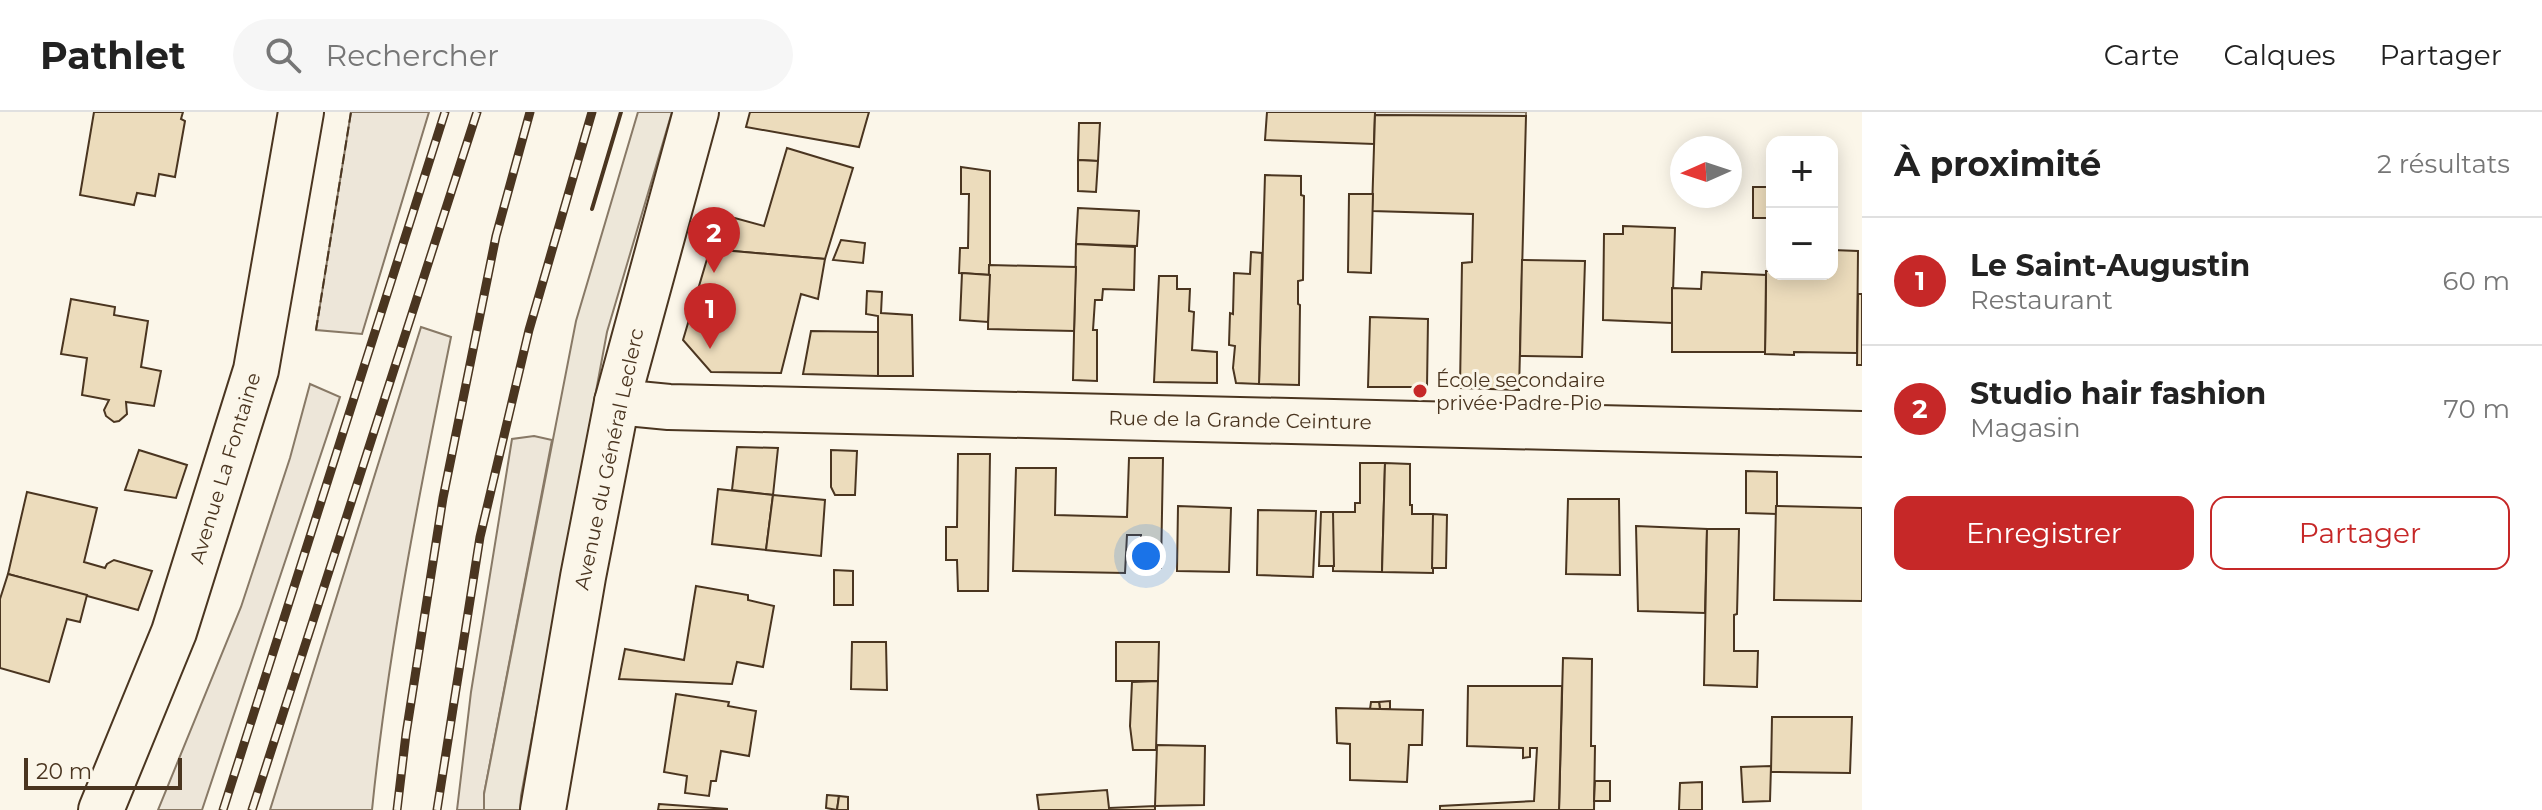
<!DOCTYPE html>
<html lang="fr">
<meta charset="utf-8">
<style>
:root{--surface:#fff;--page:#f6f6f6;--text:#222;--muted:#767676;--line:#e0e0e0;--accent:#c62828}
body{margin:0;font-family:Montserrat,sans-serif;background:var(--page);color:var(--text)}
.controls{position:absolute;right:24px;top:24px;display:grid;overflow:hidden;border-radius:16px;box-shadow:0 4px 20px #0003}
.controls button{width:72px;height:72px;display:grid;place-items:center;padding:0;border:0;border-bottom:2px solid var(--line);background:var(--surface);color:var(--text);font:40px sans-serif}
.compass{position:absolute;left:1670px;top:24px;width:72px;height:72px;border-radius:50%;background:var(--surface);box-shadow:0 4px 20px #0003;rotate:267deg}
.scale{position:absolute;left:24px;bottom:20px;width:158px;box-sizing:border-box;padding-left:8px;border:4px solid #4a3520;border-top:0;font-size:22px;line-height:28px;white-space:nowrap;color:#4a3520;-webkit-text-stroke:6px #fbf6e9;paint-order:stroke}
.you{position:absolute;left:1146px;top:444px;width:28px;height:28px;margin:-20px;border:6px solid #fff;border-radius:50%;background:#1a73e8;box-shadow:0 0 0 12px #1a73e833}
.badge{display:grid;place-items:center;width:52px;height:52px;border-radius:50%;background:var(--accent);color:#fff;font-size:26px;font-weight:700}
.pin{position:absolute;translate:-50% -66px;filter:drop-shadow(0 2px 4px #0008)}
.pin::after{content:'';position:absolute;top:42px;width:28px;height:24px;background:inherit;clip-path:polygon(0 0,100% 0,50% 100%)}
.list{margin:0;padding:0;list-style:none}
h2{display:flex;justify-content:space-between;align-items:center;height:104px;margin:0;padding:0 32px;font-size:34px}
h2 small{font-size:26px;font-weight:400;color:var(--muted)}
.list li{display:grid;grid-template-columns:52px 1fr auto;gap:24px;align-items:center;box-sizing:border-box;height:128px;padding:0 32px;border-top:2px solid var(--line)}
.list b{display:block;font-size:30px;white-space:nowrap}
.list p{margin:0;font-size:26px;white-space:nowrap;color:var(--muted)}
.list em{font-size:26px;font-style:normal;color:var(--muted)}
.actions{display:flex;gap:16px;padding:24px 32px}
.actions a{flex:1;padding:18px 0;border:2px solid var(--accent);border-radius:16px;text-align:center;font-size:28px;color:var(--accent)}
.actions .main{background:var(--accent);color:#fff}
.icon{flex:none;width:44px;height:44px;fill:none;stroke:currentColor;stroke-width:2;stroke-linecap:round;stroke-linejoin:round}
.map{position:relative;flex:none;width:1862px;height:698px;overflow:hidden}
header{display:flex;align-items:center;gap:48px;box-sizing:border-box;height:112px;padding:0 40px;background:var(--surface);border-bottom:2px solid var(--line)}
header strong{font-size:38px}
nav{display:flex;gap:44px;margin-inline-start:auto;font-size:28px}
.search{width:560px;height:72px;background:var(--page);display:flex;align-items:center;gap:20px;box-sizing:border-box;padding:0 28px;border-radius:44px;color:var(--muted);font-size:30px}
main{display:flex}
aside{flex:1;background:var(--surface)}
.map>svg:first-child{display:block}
.green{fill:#ede6d9;stroke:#887966;stroke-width:2}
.parking{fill:#ede7d9;stroke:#887966;stroke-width:2}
.building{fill:#ecdcbc;stroke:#4a3520;stroke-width:2}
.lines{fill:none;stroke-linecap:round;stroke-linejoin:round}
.minor-casing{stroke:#4a3520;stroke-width:48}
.tertiary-casing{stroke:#4a3520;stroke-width:48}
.minor{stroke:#fbf6e9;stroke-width:44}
.tertiary{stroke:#fbf6e9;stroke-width:44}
.rail-casing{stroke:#4a3520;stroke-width:9}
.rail{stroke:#fbf6e9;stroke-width:6;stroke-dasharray:18;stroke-linecap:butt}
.fence{stroke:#4a3520;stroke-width:2;stroke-dasharray:10 4;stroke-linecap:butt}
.wall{stroke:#4a3520;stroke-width:4}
.poi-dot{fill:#c62828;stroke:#fbf6e9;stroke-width:3}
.labels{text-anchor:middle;stroke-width:6;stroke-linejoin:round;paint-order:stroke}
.poi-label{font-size:20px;fill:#4a3520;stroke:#fbf6e9;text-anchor:start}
.street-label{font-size:20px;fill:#4a3520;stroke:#fbf6e9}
</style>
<header>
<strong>Pathlet</strong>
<div class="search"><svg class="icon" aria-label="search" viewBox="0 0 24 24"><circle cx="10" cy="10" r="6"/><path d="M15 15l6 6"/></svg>Rechercher</div>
<nav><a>Carte</a><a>Calques</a><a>Partager</a></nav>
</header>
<main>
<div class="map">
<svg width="1862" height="698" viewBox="0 0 1862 698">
<rect width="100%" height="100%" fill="#fbf6e9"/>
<!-- green -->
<g class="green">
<path d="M351 0H429L362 222 316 218Z"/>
<path d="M421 215 451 225C419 382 388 539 372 698H270Z"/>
<path d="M310 272 340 285 202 698H158L241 495 290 346Z"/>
<path d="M534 324 552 328 484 682V698H457L471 580 512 327Z"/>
</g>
<!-- parking -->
<g class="parking">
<path d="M638 0H672L607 220 521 684 520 698H484V682L576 209Z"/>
<path d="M1375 0H1526V4L1375 3Z"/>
</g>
<!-- building -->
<g class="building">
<path d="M94 0H183L181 7 185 9 175 65 159 62 155 84 137 81 134 93 80 83Z"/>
<path d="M750 0H869L859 35 746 15Z"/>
<path d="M1267 0H1375L1374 32 1265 28Z"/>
<path d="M1375 3 1526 4 1519 278 1460 276 1462 151 1472 150 1473 102 1372 99Z"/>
<path d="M1079 11H1100L1098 49 1078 48Z"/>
<path d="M787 36 853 56 825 147 710 137 720 102 764 114Z"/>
<path d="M1078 48 1098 49 1096 80 1078 79Z"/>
<path d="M961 55 990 59V163L959 161 960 136H968L969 82H961Z"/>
<path d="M1265 63 1301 64V83L1304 84 1303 168 1298 169V192L1300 193 1299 273 1259 272Z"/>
<path d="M1753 75H1768L1767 106H1753Z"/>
<path d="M1349 82H1373L1371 161 1348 160Z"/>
<path d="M1078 96 1139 99 1137 134 1076 132Z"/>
<path d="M1623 114 1675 116 1672 211 1603 208 1604 122H1623Z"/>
<path d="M841 128 865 131 863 151 833 148Z"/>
<path d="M1076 132 1135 135 1134 178 1103 177 1102 188H1095L1093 218H1097V269L1073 268Z"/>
<path d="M710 137 825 147 818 187 801 182 781 261 711 260 683 228Z"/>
<path d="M1832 138 1858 139 1857 241 1794 240V243L1765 242 1766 159H1772V162H1832Z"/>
<path d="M1251 140 1262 141 1259 272 1236 271 1233 256 1235 234 1229 233 1230 201 1233 202 1234 161 1250 162Z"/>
<path d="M1522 148 1585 149 1582 245 1520 244Z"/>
<path d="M989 153 1076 155 1074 219 988 217Z"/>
<path d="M1702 160 1766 163 1765 240H1672V176L1701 177Z"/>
<path d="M962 161 990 163 988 210 960 208Z"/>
<path d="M1159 164H1177V177H1190L1189 199 1194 200 1192 238 1217 240V271L1154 270Z"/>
<path d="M867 179 882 180 881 201 912 203 913 264H878V204L866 202Z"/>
<path d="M1858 182H1862V253H1857Z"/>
<path d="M71 187 115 195 114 203 148 209 141 255 161 259 154 294 126 290 127 302 119 309 114 310 106 304 104 298 109 288 82 283 87 246 61 242Z"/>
<path d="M1370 205 1428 207 1427 275H1368Z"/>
<path d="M811 219 878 220V264L803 262Z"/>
<path d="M737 335 778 336 773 383 732 378Z"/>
<path d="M139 338 187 353 176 386 125 378Z"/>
<path d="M831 338 857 339 855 383H835L831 375Z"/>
<path d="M958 342H990L988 479H958L957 448H946V415H957Z"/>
<path d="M1129 346H1163L1161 456H1141V423H1127L1125 461 1013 459 1016 356H1056L1055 403 1127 405Z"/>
<path d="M1360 351H1385L1382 460 1333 459V400H1355V391H1360Z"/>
<path d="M1385 351 1410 352V393H1412V402H1433V461L1382 460Z"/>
<path d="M1746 359 1777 360V402L1746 401Z"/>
<path d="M718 377 773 383 766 438 712 432Z"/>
<path d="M27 380 97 396 84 450 105 456 107 452 114 448 152 459 138 498 8 462Z"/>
<path d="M773 383 825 388 821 444 766 438Z"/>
<path d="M1568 387H1619L1620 463 1566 462Z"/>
<path d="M1178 394 1231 396 1229 460 1177 459Z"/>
<path d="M1776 394 1862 396V489L1774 488Z"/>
<path d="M1258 398 1316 399 1313 465 1257 463Z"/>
<path d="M1321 400H1333L1334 454H1319Z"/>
<path d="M1433 402 1447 403 1446 456H1432Z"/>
<path d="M1636 414 1707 417 1705 501 1638 499Z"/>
<path d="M1707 417H1739L1737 502 1734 503V539H1758L1757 575 1704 573Z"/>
<path d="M834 458 853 459V493H834Z"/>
<path d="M8 462 87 483 80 510 67 507 49 570 0 556V487Z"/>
<path d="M696 474 748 483V488L774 494 763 555 737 550 732 572 619 567 625 537 684 548Z"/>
<path d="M852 530H886L887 578 851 577Z"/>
<path d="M1116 530H1159L1158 569H1116Z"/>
<path d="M1563 546 1592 547 1591 634H1595L1594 698H1559Z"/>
<path d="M1158 569 1156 638H1133L1130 614 1132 570Z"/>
<path d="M1468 574H1562L1559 698H1440V694L1534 689 1537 636H1530V645L1523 646V636L1467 634Z"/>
<path d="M676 582 729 590 728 594 756 599 749 644 721 639 716 669H711L709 684 685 681 687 664 664 660Z"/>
<path d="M1390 589V597H1380L1379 590Z"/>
<path d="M1371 590H1379L1380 597H1370Z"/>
<path d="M1336 596 1423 598 1422 633H1409L1407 670 1350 668V632L1337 631Z"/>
<path d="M1772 605H1852L1850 661 1771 660Z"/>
<path d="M1157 633 1205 634 1204 693 1155 694Z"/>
<path d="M1771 654 1770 689 1743 690 1741 655Z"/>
<path d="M1595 669H1610V689H1594Z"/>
<path d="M1702 670V698H1679L1680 671Z"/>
<path d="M1107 678 1109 696 1155 694V698H1039L1037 683Z"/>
<path d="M827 683 839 684 837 698 826 696Z"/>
<path d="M839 684 848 685V698H837Z"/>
<path d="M659 692 727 697V698H658Z"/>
</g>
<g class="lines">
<!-- minor casing -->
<g class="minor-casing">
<g id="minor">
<path d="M617 290 669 295 1862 322"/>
<path d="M543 698 583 465 617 290 696 0"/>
</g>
</g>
<!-- tertiary casing -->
<g class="tertiary-casing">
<path id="tertiary" d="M101 698 174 520 256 258 301 0"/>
</g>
<!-- minor -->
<use href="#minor" class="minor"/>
<!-- tertiary -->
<use href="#tertiary" class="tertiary"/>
<!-- rail casing -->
<g class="rail-casing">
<g id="rail">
<path d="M223 698 445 0"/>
<path d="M252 698 477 0"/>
<path d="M397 698 406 622 443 386 496 124 530 0"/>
<path d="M437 698 480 425 529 218 592 0"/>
</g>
</g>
<!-- rail -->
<use href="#rail" class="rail"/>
<!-- fence -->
<path class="fence" d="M316 218 351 0"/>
<!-- wall -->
<path class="wall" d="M592 97 621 0"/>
</g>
<!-- markers -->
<circle class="poi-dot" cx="1420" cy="279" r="8"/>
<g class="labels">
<!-- poi labels -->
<g class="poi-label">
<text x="1436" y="275">École secondaire<tspan x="1436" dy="23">privée Padre-Pio</tspan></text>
</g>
<!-- street labels -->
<g class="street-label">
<text transform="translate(1240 308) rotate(1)" y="7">Rue de la Grande Ceinture</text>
<text transform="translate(609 347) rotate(-78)" y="7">Avenue du Général Leclerc</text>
<text transform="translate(225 356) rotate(-73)" y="7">Avenue La Fontaine</text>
</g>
</g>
</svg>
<div class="controls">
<button>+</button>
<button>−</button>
</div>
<svg class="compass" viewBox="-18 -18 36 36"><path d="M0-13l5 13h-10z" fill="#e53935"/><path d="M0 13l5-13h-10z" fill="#767676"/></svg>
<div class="scale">20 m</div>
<div class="you"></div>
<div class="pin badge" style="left:710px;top:237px">1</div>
<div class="pin badge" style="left:714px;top:161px">2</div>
</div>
<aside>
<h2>À proximité<small>2 résultats</small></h2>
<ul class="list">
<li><span class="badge">1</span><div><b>Le Saint-Augustin</b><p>Restaurant</p></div><em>60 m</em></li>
<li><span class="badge">2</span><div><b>Studio hair fashion</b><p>Magasin</p></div><em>70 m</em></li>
</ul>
<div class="actions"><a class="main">Enregistrer</a><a>Partager</a></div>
</aside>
</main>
